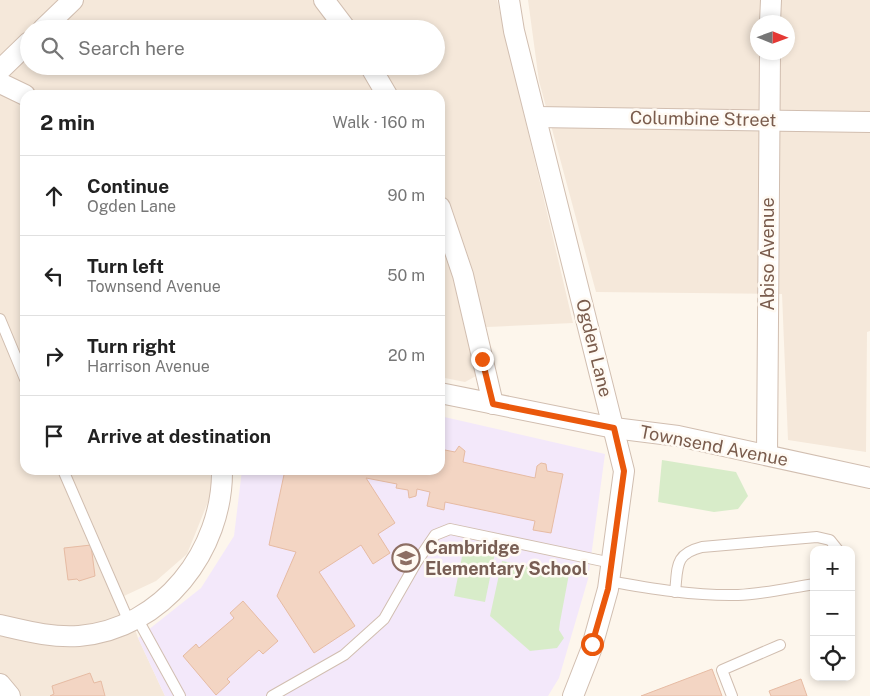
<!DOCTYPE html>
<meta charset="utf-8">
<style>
:root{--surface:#fff;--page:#f6f6f6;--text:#222;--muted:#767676;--line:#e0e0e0}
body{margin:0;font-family:"Public Sans",sans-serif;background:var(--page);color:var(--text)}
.controls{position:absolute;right:15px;bottom:15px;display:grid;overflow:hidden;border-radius:10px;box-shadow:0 2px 8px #0003}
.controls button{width:45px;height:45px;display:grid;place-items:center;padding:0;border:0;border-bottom:1px solid var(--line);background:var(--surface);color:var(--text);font:25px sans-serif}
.compass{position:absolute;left:750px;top:15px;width:45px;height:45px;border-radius:50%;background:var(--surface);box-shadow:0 2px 8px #0003;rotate:91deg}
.stop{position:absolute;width:15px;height:15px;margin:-11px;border:4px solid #ea580c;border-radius:50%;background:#fff}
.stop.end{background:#ea580c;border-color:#fff;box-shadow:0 1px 5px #0008}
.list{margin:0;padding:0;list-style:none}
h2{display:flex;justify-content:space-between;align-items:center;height:65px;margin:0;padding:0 20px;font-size:21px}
h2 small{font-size:16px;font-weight:400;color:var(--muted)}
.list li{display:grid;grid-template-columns:32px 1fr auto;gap:15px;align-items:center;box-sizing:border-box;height:80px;padding:0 20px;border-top:1px solid var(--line)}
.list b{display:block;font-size:19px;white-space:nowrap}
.list p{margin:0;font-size:16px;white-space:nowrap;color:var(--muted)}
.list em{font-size:16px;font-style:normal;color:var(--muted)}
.icon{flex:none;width:28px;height:28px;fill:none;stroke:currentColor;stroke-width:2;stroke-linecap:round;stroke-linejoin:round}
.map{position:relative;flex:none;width:870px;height:696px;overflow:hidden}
.search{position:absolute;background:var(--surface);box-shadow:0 2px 8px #0003;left:20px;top:20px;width:425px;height:55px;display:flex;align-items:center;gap:12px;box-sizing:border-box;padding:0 18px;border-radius:28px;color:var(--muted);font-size:19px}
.panel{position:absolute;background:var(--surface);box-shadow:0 2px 8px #0003;left:20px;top:90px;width:425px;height:385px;border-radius:15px}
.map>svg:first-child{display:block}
.residential{fill:#f5e8da;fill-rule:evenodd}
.education{fill:#f3e8fa}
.green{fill:#d8ecc9}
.building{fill:#f3d5c3;stroke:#e6bba3}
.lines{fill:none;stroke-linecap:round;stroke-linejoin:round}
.lane-casing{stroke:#d1beb0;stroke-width:12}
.street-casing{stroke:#d1beb0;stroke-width:22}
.lane{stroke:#fff;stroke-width:10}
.street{stroke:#fff;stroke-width:20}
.route{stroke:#ea580c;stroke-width:6}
.labels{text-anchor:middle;stroke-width:5;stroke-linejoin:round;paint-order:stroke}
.street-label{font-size:18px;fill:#7a5c4d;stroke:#fffaf3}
.education-label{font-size:18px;font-weight:bold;fill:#785e54;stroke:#fffaf3;text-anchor:start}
</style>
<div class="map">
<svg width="870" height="696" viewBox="0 0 870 696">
<rect width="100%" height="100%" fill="#fdf6ec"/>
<!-- residential -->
<g class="residential">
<path d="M0 0H497L573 323 465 328 479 368 478 375 465 382 440 377V95H25V470H210L212 492 187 554 156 581 124 596 138 638 165 696H0ZM29 29H436V66H29Z"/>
<path d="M528 0H870V331L867 332 866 452 788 440 782 294 596 292 539 81ZM758 22H788V52H758Z"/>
</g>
<!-- education -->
<path class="education" d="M440 416 605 454 588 579 559 678 548 696H165L138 638 201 588 234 536 242 470H440Z"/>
<!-- green -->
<g class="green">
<path d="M662 460 736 472 748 496 738 509 714 512 658 502Z"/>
<path d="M464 547 495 553 485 602 454 596Z"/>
<path d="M502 561 569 574 560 622 559 630 564 638 557 648 530 651 490 616Z"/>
</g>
<!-- building -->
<g class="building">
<path d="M459 446 465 451 463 462 535 478 537 466 541 463 546 464 547 471 563 474 551 533 533 530 535 521 445 502 444 510 427 506 430 492 417 489 416 496 409 498 408 490 396 488 397 484 366 478 395 523 378 534 390 553 373 564 361 545 319 572 355 626 314 653 277 596 296 552 269 545 285 470 298 474 304 470H418L434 473V470H440V449L455 452Z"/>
<path d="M91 545 95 576 79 581 77 579 68 580 64 548Z"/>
<path d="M243 601 278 641 263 654 259 650 227 679 230 682 216 695 183 656 196 644 199 648 234 618 230 613Z"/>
<path d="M712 669 722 696H641Z"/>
<path d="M90 673 94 683 101 681 105 696H50L54 694 52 686Z"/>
<path d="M801 679 807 696H771L769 691Z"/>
</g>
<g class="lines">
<!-- lane casing -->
<g class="lane-casing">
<g id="lane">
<path d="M0 319 25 379"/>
<path d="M63 470 129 622"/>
<path d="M609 581C652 589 695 596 738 595 763 594 789 588 814 584"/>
<path d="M675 592C678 567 674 554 702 547L817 537 830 540 838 550"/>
<path d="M137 618 180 696"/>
<path d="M272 696 344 655 384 619 416 563 435 535 450 529 612 563"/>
<path d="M732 696 722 670 780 645"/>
</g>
</g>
<!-- street casing -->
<g class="street-casing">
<g id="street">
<path d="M324 0 346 29"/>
<path d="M509 0 514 31 624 471 608 589 591 650 573 696"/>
<path d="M770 22 771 0"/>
<path d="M43 29 73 0"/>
<path d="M370 66 387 95"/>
<path d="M0 70 29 42"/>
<path d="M0 83 25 95"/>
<path d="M536 117 870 122"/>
<path d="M440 207 463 275 493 404"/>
<path d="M440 393 614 428 678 436 870 478"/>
<path d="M767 455 770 52"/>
<path d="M0 625C26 631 52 638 79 636 163 629 223 550 222 470"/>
<path d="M0 684 10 696"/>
</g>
</g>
<!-- lane -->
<use href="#lane" class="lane"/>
<!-- street -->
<use href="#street" class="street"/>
</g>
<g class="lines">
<!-- route -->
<path class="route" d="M482 359 493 404 614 428 624 471 608 589 592 644"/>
</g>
<!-- icons -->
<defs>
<g id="school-ring" transform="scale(1.4375)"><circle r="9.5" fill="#fffaf3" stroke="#8d6e63" stroke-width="1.5"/><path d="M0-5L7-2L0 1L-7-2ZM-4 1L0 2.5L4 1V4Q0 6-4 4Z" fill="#8d6e63"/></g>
</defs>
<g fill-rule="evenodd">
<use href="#school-ring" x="406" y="558"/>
</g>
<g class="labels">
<!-- street labels -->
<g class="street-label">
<text transform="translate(703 119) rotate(1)" y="6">Columbine Street</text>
<text transform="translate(768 254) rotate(-90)" y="6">Abiso Avenue</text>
<text transform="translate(594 348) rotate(76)" y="6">Ogden Lane</text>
<text transform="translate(714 446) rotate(11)" y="6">Townsend Avenue</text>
</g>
<!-- education labels -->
<g class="education-label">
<text x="425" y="554">Cambridge<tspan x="425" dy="21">Elementary School</tspan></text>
</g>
</g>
</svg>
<div class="controls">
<button>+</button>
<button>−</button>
<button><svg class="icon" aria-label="locate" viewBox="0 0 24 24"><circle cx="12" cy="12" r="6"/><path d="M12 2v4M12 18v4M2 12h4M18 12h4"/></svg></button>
</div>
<svg class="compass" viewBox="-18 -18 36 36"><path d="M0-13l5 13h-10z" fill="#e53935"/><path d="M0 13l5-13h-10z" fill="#767676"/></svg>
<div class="stop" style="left:592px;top:644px"></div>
<div class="stop end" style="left:482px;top:359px"></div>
<div class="search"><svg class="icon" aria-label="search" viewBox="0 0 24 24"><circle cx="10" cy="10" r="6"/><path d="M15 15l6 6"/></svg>Search here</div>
<section class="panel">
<h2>2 min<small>Walk · 160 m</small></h2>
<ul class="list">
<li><svg class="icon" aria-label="ahead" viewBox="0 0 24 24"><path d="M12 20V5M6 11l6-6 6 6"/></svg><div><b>Continue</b><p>Ogden Lane</p></div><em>90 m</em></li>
<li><svg class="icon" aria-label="left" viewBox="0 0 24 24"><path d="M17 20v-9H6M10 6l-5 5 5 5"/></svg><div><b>Turn left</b><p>Townsend Avenue</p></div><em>50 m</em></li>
<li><svg class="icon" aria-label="right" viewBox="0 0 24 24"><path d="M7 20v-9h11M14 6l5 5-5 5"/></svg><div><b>Turn right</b><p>Harrison Avenue</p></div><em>20 m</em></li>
<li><svg class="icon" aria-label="arrive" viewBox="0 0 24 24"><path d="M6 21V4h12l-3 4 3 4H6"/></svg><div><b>Arrive at destination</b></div></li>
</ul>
</section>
</div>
